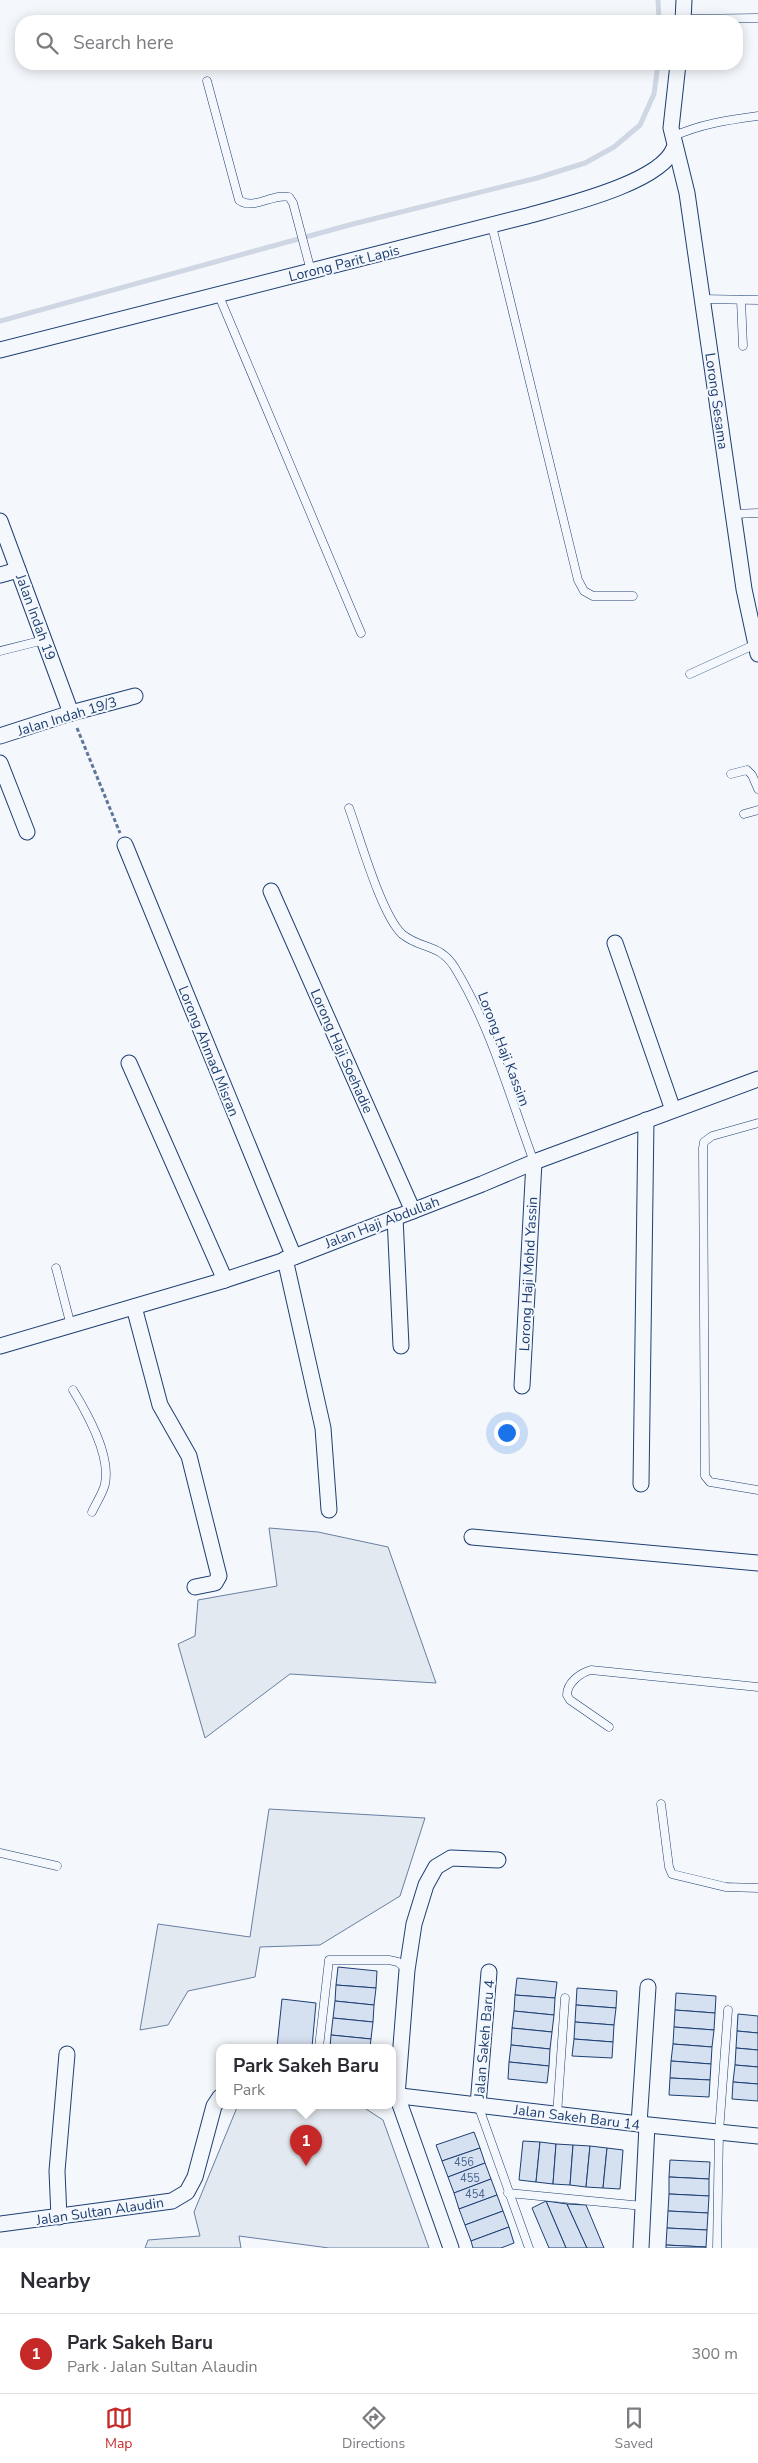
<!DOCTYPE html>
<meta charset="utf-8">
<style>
:root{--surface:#fff;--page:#f2f2f3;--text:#2b2b33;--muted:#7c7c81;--line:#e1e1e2;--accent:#c62828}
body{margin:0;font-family:"Nunito Sans",sans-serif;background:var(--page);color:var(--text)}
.you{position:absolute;left:506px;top:1432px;width:18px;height:18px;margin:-12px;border:4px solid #fff;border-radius:50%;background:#1a73e8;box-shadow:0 0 0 8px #1a73e833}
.badge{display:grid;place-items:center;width:32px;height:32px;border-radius:50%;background:var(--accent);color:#fff;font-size:16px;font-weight:700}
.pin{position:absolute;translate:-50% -41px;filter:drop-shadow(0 1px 2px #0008)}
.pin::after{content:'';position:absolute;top:26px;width:18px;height:15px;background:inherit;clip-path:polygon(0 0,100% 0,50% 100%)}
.popup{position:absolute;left:216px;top:2044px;width:180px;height:65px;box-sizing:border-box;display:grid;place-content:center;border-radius:10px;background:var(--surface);filter:drop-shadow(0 1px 4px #0005);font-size:16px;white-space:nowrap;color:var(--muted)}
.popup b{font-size:19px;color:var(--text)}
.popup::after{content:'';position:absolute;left:50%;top:100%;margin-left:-10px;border:10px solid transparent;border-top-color:var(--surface)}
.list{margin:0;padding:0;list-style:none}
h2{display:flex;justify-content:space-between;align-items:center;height:65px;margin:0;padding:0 20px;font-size:21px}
h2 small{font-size:16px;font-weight:400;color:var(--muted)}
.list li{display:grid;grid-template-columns:32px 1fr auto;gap:15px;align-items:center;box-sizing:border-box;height:80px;padding:0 20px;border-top:1px solid var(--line)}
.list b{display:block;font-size:19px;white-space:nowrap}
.list p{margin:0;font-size:16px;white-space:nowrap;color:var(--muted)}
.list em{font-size:16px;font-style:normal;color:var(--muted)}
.icon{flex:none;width:28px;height:28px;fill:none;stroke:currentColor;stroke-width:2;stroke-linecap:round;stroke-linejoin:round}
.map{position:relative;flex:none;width:758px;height:2248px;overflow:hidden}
.search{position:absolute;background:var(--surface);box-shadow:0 2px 12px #0003;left:15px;right:15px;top:15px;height:55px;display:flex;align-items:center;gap:12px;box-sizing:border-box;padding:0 18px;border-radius:20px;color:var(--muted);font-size:19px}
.sheet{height:145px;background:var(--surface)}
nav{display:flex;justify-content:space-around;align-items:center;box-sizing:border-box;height:70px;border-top:1px solid var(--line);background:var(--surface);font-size:14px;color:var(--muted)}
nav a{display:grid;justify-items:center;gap:2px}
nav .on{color:var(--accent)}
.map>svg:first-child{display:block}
.green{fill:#e3e9f0;stroke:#687fa3}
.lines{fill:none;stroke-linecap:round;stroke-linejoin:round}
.stream{stroke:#cfd7e4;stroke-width:5}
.building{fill:#d5e0f0;stroke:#1d3f73}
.lane-casing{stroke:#1d3f73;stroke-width:9}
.street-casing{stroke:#1d3f73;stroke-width:17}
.path{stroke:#5e769c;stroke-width:3;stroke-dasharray:4 2.5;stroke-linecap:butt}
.lane{stroke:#f4f7fb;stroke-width:8}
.street{stroke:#f4f7fb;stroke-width:15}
.labels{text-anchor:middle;stroke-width:4;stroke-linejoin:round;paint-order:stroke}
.number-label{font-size:11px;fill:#4b6792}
.street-label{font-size:14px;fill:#1d3f73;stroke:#f4f7fb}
</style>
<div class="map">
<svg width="758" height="2248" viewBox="0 0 758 2248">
<rect width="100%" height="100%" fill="#f4f7fb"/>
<!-- green -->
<g class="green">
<path d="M269 1528 318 1532 388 1547 436 1683 290 1674 205 1738 178 1644 195 1636 198 1600 277 1586Z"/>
<path d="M269 1809 425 1818 400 1896 320 1945 260 1947 255 1977 188 1991 168 2025 140 2030 158 1924 250 1937Z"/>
<path d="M238 2105H333L363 2107 383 2120 429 2248H329L239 2236 241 2248H145L148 2240 200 2236 194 2212Z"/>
</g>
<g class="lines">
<!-- stream -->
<g class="stream">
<path d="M658 0 659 21"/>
<path d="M0 321 353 224 537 178 585 163 614 147 640 125 654 94 658 64"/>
</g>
</g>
<!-- building -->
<g class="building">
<path d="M338 1967 377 1971 376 1988 336 1985Z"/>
<path d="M517 1978 557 1982 555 1998 515 1995Z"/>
<path d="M336 1985 376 1988 374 2005 335 2001Z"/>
<path d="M577 1988 617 1991 616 2008 576 2005Z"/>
<path d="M676 1993 716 1996 715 2013 675 2010Z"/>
<path d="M515 1995 555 1998 554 2015 514 2011Z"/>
<path d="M282 1999 316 2003 312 2047H277Z"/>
<path d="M335 2001 374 2005 373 2022 333 2018Z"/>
<path d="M576 2005 616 2008 614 2025 575 2022Z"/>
<path d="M675 2010 715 2013 714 2030 674 2027Z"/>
<path d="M514 2011 554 2015 552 2032 512 2028Z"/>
<path d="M738 2014 758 2016V2033L737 2031Z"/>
<path d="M333 2018 373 2022 371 2039 331 2035Z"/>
<path d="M575 2022 614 2025 613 2042 574 2039Z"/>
<path d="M674 2027 714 2030 712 2047 673 2044Z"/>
<path d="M512 2028 552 2032 550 2049 511 2045Z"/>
<path d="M737 2031 758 2033V2050L736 2048Z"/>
<path d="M331 2035 371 2039 370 2047H330Z"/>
<path d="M574 2039 613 2042 612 2058 572 2056Z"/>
<path d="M673 2044 712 2047 711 2064 671 2061Z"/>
<path d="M511 2045 550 2049 549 2066 509 2062Z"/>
<path d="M736 2048 758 2050V2067L735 2065Z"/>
<path d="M671 2061 711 2064 710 2080 670 2078Z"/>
<path d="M509 2062 549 2066 547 2083 508 2079Z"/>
<path d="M735 2065 758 2067V2084L733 2082Z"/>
<path d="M670 2078 710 2080 709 2097 669 2095Z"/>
<path d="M733 2082 758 2084V2101L732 2099Z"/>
<path d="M474 2132 480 2148 442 2161 436 2145Z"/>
<path d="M523 2141 540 2142 536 2182 519 2180Z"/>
<path d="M540 2142 556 2144 553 2184 536 2182Z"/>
<path d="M556 2144 573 2145 570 2185 553 2184Z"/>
<path d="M573 2145 590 2146 586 2187 570 2185Z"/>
<path d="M590 2146 607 2148 603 2188 586 2187Z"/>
<path d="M480 2148 485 2163 448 2177 442 2161Z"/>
<path d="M607 2148 623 2150 620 2189 603 2188Z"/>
<path d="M670 2160 710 2162 709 2179 669 2177Z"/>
<path d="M485 2163 491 2179 454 2193 448 2177Z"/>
<path d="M669 2177 709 2179V2196L669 2194Z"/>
<path d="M491 2179 497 2195 459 2209 454 2193Z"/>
<path d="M669 2194 709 2196 708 2213 668 2211Z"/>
<path d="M497 2195 503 2211 465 2225 459 2209Z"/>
<path d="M546 2201 567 2204 587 2248H566Z"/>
<path d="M546 2201 566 2248H549L532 2208Z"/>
<path d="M567 2204 586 2205 604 2248H587Z"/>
<path d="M503 2211 509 2227 471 2241 465 2225Z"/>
<path d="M668 2211 708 2213 707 2230 667 2228Z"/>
<path d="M509 2227 514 2243 501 2248H473L471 2241Z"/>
<path d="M667 2228 707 2230 706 2247 666 2245Z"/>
<path d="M666 2245 706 2247V2248H666Z"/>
</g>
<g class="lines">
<!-- lane casing -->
<g class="lane-casing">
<g id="lane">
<path d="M684 19 758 18"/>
<path d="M207 81 239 200C253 211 273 193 289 197L293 203 311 271"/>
<path d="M672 137C700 124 728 120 758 116"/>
<path d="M492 226 578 580 584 591 593 596H633"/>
<path d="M219 296 361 633"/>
<path d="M702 299 758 300"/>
<path d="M741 300 743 346"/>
<path d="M733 514 758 513"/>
<path d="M0 651 44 640"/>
<path d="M690 674 756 644"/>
<path d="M731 774 747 770 752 775 758 789"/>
<path d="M349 808C360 838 381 914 402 934 421 950 440 943 455 968 491 1027 510 1097 534 1162"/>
<path d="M744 814 758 810"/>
<path d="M758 1123 712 1136 704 1142 703 1148 705 1476 710 1482 758 1490"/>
<path d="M56 1268 71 1326"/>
<path d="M73 1390C87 1413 111 1455 105 1484 103 1493 96 1503 92 1512"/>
<path d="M609 1727 570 1700 567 1695C567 1683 580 1673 591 1670L758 1687"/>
<path d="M661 1804 669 1867 672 1874 726 1887 758 1888"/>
<path d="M0 1853 57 1866"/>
<path d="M319 2047 329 1960H389L398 1962 407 1970"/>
<path d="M478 2105 529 2248"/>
<path d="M557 2115 565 1998"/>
<path d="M508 2193 643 2206"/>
<path d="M717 2248 719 2132 728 2010"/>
</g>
</g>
<!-- street casing -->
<g class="street-casing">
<g id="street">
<path d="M683 21 684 0"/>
<path d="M678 64 671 128 687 193 744 589 758 654"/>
<path d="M0 350 527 216C562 206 661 183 674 148"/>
<path d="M0 521 71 713"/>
<path d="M0 575 18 570"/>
<path d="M0 736 71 713 135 696"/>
<path d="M0 763 27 832"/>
<path d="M125 845 294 1257"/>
<path d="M271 891 413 1211"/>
<path d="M615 943 673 1110"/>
<path d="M129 1063 225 1280"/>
<path d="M395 1217 401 1346"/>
<path d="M285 1259 323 1428 329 1510"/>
<path d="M134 1307 160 1405 189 1456 219 1576 215 1583 195 1587"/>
<path d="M0 1346 225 1280 294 1257 482 1184 534 1162 758 1079"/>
<path d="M522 1386 534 1162"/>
<path d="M641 1484 646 1120"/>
<path d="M472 1537 758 1563"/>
<path d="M392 2095 639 2124 758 2136"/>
<path d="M478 2105 489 1972"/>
<path d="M639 2124 648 1987"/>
<path d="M59 2217 57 2171 67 2054"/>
<path d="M0 2224 172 2201 187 2192 195 2177 214 2106 220 2097"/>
<path d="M451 2248 397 2096 407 1970 414 1924 426 1885 436 1867 451 1858 498 1860"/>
<path d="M641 2248 647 2125"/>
</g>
</g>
<!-- path -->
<path class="path" d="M77 728 120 833"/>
<!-- lane -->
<use href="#lane" class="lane"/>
<!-- street -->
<use href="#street" class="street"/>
</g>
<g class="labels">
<!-- number labels -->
<g class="number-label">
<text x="464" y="2166">456</text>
<text x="470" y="2182">455</text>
<text x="475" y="2198">454</text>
</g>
<!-- street labels -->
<g class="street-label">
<text transform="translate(344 263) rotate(-14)" y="5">Lorong Parit Lapis</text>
<text transform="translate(717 401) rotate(82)" y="5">Lorong Sesama</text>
<text transform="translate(36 617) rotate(70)" y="5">Jalan Indah 19</text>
<text transform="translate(67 716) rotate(-17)" y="5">Jalan Indah 19/3</text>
<text transform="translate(504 1049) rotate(69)" y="5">Lorong Haji Kassim</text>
<text transform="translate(209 1051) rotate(68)" y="5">Lorong Ahmad Misran</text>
<text transform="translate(342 1051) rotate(66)" y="5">Lorong Haji Soehadie</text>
<text transform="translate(382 1222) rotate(-21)" y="5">Jalan Haji Abdullah</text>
<text transform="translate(528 1274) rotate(-87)" y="5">Lorong Haji Mohd Yassin</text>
<text transform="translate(484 2039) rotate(-85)" y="5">Jalan Sakeh Baru 4</text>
<text transform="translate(577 2117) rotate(7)" y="5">Jalan Sakeh Baru 14</text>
<text transform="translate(100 2211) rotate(-8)" y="5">Jalan Sultan Alaudin</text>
</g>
</g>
</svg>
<div class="you"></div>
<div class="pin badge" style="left:306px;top:2166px">1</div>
<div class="popup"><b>Park Sakeh Baru</b>Park</div>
<div class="search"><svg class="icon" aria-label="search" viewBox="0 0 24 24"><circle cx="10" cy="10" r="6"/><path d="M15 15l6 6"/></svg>Search here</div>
</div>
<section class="sheet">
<h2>Nearby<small></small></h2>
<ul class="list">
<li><span class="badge">1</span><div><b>Park Sakeh Baru</b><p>Park · Jalan Sultan Alaudin</p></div><em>300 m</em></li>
</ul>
</section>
<nav>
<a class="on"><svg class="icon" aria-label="map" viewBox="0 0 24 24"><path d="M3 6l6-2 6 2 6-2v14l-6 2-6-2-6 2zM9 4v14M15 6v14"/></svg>Map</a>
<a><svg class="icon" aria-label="directions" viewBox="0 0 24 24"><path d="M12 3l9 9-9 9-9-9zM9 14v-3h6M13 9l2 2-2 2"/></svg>Directions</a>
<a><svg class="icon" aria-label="saved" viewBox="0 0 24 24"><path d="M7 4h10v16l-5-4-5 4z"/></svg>Saved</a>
</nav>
